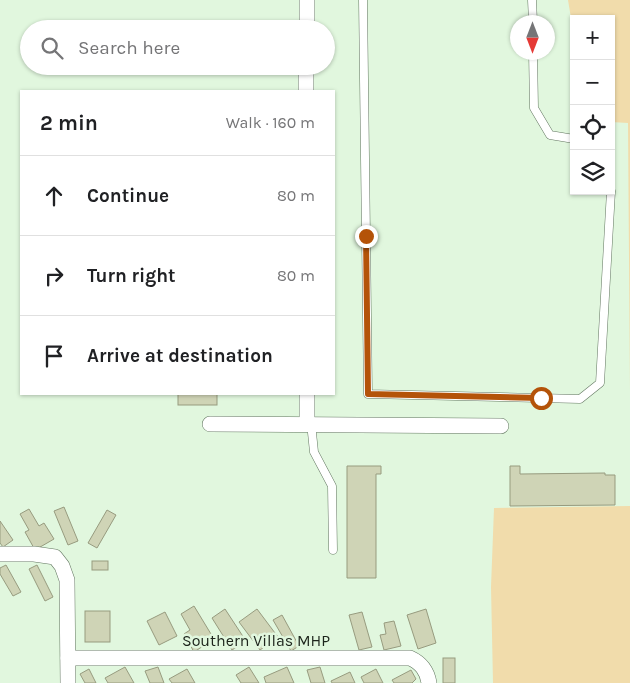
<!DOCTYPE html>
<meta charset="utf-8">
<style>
:root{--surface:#fff;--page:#f6f6f6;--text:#202124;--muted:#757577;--line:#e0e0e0}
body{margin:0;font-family:Karla,sans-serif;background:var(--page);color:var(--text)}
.controls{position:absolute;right:15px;top:15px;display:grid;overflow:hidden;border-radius:0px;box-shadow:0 1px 4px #0004}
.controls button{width:45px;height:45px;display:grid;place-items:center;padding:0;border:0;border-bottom:1px solid var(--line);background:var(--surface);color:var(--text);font:25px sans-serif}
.compass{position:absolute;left:510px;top:15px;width:45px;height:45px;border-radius:50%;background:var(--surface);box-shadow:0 1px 4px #0004;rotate:180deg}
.stop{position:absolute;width:15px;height:15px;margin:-11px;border:4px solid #b45309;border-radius:50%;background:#fff}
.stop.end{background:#b45309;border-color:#fff;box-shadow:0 1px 5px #0008}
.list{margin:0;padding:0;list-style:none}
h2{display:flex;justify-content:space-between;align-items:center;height:65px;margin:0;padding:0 20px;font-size:21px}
h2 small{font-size:16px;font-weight:400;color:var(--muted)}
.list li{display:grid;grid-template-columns:32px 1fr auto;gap:15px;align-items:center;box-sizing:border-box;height:80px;padding:0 20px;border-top:1px solid var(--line)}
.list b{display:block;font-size:19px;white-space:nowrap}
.list em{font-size:16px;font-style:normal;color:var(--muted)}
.icon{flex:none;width:28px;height:28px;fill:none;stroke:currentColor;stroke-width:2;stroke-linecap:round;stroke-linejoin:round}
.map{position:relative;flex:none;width:630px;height:683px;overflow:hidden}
.search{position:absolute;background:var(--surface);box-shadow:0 1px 4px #0004;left:20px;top:20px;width:315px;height:55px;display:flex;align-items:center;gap:12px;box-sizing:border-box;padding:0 18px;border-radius:28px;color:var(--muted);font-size:19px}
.panel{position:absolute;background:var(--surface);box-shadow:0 1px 4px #0004;left:20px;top:90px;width:315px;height:305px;border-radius:0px}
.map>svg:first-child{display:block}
.green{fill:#f1dcab}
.building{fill:#cfd4b6;stroke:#979b7f}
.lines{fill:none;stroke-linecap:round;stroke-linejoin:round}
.lane-casing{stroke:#627660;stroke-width:9}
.street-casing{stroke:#627660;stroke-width:16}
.lane{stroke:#fff;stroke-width:8}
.street{stroke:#fff;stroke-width:15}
.route{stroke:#b45309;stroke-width:6}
.labels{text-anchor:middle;stroke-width:5;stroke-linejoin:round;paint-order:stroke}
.street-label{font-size:16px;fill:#1c241b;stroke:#e1f7de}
</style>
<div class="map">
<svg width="630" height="683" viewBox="0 0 630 683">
<rect width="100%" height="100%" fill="#e1f7de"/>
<!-- green -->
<g class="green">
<path d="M568 0H630V391L628 123 611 122V19H574V36Z"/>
<path d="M630 506V683H493L491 587 494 508Z"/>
</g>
<!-- building -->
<g class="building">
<rect x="178" y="394" width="39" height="11"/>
<path d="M347 466H381V474H376V578H347Z"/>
<path d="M510 466H520V474L605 473V475H615V505L510 506Z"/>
<path d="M64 507 78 541 68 545 54 511Z"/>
<path d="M29 509 39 526 44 523 54 539 35 550 25 532 29 530 20 514Z"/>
<path d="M107 510 116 515 97 548 88 543Z"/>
<path d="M0 521 13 540 3 547 0 543Z"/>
<rect x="92" y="561" width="16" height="9"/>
<path d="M6 565 21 592 13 596 0 574V568Z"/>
<path d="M37 565 53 597 45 601 29 569Z"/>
<path d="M194 606 214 639 194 652 184 634 190 630 181 614Z"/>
<path d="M225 609 246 641 232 650 212 618Z"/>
<path d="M257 609 278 637 260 650 239 622Z"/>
<path d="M426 609 436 643 418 649 407 615Z"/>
<rect x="85" y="611" width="25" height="31"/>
<path d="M165 612 177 636 159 645 147 621Z"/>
<path d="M362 612 372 647 359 650 349 615Z"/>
<path d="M282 615 299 646 291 651 273 620Z"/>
<path d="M394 621 401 646 384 650 380 635 386 634 384 623Z"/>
<rect x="443" y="658" width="12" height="25"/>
<path d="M125 667 134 683H108L105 678Z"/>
<path d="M158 667 164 683H150L145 671Z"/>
<path d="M249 667 259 683H241L236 675Z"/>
<path d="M287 667 294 683H266L264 677Z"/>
<path d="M320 667 325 683H311L307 670Z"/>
<path d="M89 669 96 683H85L80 674Z"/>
<path d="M187 669 195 683H172L169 679Z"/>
<path d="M376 669 383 683H364L361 677Z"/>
<path d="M411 670 416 679 412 683H394L392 680Z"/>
<path d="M350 672 355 683H332L331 681Z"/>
</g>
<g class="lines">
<!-- lane casing -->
<g class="lane-casing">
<g id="lane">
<path d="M363 0 368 394 580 399 600 383 611 191"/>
<path d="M532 0 533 22"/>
<path d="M533 52 534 108 550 135 574 139"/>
<path d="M311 423 314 452 332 486 333 550"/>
</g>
</g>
<!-- street casing -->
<g class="street-casing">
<g id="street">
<path d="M307 29V0"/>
<path d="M306 91V66"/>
<path d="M210 424 501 426"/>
<path d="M307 424V394"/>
<path d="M0 554H34L55 557 62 566 67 580 68 683"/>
<path d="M68 658H410C421 663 427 670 429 683"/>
</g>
</g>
<!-- lane -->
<use href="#lane" class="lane"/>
<!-- street -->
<use href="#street" class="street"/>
</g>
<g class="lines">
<!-- route -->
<path class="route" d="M366 236 368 394 541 398"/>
</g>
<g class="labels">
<!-- street labels -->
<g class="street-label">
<text x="256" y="646">Southern Villas MHP</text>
</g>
</g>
</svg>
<div class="controls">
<button>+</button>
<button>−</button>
<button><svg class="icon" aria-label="locate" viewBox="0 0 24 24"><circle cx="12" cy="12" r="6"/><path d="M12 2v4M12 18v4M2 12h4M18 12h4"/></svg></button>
<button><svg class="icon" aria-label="layers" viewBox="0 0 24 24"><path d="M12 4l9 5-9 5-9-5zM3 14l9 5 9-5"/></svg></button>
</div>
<svg class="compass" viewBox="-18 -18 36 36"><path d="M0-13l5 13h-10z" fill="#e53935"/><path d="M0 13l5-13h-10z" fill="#757577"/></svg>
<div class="stop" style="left:541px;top:398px"></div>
<div class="stop end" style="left:366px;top:236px"></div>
<div class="search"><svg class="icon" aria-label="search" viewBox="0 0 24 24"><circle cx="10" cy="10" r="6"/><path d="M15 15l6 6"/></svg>Search here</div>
<section class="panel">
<h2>2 min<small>Walk · 160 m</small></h2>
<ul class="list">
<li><svg class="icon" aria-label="ahead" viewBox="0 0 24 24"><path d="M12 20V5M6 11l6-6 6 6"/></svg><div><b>Continue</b></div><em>80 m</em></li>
<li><svg class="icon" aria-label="right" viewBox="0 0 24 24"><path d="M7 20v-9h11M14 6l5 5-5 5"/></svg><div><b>Turn right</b></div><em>80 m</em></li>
<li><svg class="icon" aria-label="arrive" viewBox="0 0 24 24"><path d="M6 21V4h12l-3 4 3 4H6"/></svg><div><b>Arrive at destination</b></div></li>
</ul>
</section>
</div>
